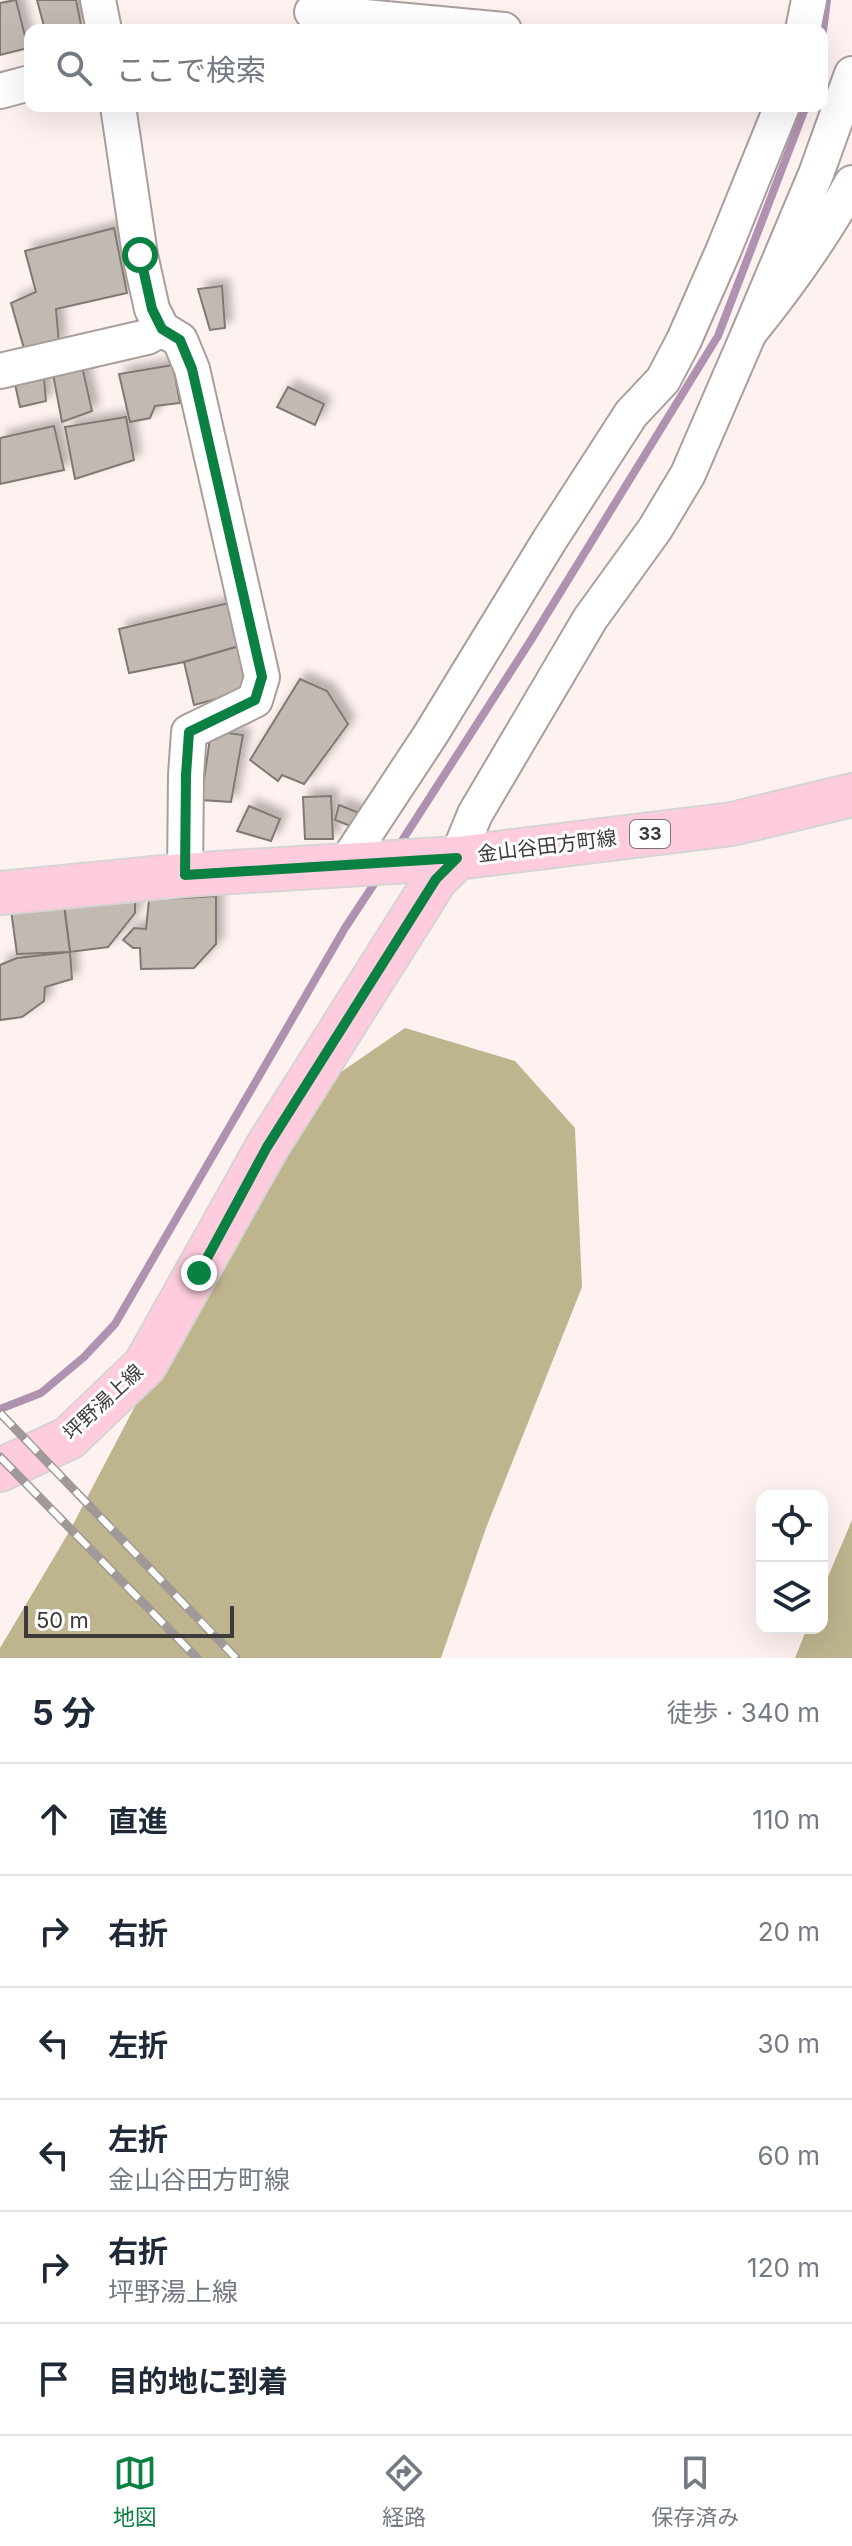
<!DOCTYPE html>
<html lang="ja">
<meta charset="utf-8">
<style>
:root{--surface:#fff;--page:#f6f6f7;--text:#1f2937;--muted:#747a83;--line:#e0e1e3;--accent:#0b8043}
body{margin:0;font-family:Inter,"Noto Sans JP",sans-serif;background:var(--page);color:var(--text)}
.controls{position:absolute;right:24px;bottom:24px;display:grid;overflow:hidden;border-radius:16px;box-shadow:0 8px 32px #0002}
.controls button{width:72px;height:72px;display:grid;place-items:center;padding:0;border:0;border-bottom:2px solid var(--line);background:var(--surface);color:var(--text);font:40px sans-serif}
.scale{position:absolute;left:24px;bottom:20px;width:210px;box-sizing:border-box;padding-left:8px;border:4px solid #3e3a39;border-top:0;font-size:22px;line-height:28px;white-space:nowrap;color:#3e3a39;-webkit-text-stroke:6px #fff;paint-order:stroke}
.stop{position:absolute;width:24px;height:24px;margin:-18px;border:6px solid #0b8043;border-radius:50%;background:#fff}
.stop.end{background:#0b8043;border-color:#fff;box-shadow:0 2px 8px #0008}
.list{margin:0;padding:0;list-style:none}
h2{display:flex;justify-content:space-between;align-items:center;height:104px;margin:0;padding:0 32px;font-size:34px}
h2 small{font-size:26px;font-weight:400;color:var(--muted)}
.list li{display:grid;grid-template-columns:52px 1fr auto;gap:24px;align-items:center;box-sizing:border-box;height:112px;padding:0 32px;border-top:2px solid var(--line)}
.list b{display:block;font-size:30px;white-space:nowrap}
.list p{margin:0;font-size:26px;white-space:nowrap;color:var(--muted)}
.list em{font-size:26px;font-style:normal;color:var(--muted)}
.icon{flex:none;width:44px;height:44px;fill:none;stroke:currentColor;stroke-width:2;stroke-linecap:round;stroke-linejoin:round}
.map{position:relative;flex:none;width:852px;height:1658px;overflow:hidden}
.search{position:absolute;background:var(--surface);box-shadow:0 8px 32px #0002;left:24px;right:24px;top:24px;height:88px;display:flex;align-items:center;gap:20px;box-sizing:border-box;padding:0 28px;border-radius:16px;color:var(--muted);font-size:30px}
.sheet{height:776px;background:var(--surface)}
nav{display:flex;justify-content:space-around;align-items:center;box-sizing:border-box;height:112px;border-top:2px solid var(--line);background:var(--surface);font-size:22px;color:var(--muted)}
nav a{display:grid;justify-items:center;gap:4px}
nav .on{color:var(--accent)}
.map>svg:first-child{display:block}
.forest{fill:#beb48e}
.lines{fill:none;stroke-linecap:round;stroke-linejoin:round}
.stream{stroke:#ae92af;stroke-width:8}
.building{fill:#c1b9b2;stroke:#807973;stroke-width:2;filter:url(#shadow)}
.minor-casing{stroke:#a99e9c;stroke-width:38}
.major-casing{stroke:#d5d4d3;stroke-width:46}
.minor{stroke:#fff;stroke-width:34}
.major{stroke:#feccdd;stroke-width:42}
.rail-casing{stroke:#a19998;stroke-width:9}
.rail{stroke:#fff;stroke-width:6;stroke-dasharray:18;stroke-linecap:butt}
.route{stroke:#0b8043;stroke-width:10}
.labels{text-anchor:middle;stroke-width:6;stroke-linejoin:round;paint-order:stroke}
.shield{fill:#fff;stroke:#787574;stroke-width:2}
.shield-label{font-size:18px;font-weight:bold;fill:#3e3a39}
.street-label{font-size:20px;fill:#3e3a39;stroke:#fff}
</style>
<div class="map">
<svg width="852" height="1658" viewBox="0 0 852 1658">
<defs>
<filter id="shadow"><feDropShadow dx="7" dy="-7" stdDeviation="4" flood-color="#0004"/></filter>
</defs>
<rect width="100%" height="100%" fill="#fef2f0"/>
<!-- forest -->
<g class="forest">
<path d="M405 1028 515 1061 575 1128 582 1287 486 1528 441 1658H0V1648L69 1532 293 1105Z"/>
<path d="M852 1520V1658H795L807 1628H822V1591Z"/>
</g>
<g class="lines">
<!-- stream -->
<g class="stream">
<path d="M822 39 827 0"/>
<path d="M398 847 531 640 718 336 806 106"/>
<path d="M0 1409 41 1393 84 1357 115 1324 345 928 378 878"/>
</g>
</g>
<!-- building -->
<g class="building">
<path d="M16 0 28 48 0 55V3Z"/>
<path d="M37 0H76L82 30H45Z"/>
<path d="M114 228 127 293 56 309 59 344 25 352 11 303 36 292 25 251Z"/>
<path d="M222 286 225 328 210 330 198 289Z"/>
<path d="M173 365 180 403 155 406 150 418 130 422 119 374Z"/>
<path d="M82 366 92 411 62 422 53 374Z"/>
<path d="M44 379 46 401 20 407 15 384Z"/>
<path d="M288 387 324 404 315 425 277 407Z"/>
<path d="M126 417 134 460 75 479 65 427Z"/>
<path d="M54 426 64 470 0 484V438Z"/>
<path d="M233 602 243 645 184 662 129 673 119 629Z"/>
<path d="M243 645 251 690 194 705 184 662Z"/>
<path d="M300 679 327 691 348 724 304 784 282 775 278 781 250 760Z"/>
<path d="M211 731 243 735 231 802 201 800Z"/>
<path d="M331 796 333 839H305L303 797Z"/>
<path d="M339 805 362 814 353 827 335 820Z"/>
<path d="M249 806 280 819 271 841 237 831Z"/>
<path d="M216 896V944L194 968 141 969 140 948H133L123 940 134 928 146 929 149 900Z"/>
<path d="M135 897V913L108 947 70 952 64 905Z"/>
<path d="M64 905 70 952 17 954 11 910Z"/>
<path d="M70 952 72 979 45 987 44 1001 22 1017 0 1020V965L17 958Z"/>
</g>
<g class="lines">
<!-- minor casing -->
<g class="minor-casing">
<g id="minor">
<path d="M98 0 104 30"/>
<path d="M312 12 504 30"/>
<path d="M803 30 809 0"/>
<path d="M852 74 816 174 749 333C788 285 823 236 852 183"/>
<path d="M0 91 30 83"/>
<path d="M162 329 180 340 192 369 262 677 255 700 189 732 186 775 185 875"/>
<path d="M0 371 147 337 162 329 152 309 140 255 118 106"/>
<path d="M457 858 475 814 590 619 655 529 688 474 749 333"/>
<path d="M346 863 431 734 549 541 631 414 663 380 684 340 724 249 782 106"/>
</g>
</g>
<!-- major casing -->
<g class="major-casing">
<g id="major">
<path d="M0 893 185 875 457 858 732 824 852 795"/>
<path d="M0 1470 69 1438 145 1365 267 1147 436 879 457 858"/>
</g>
</g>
<!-- minor -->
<use href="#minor" class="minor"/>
<!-- major -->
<use href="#major" class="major"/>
<!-- rail casing -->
<g class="rail-casing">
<g id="rail">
<path d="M0 1413 236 1658"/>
<path d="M0 1457 197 1658"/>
</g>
</g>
<!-- rail -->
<use href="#rail" class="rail"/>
</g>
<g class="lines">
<!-- route -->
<path class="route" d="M140 255 152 309 162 329 180 340 192 369 262 677 255 700 189 732 186 775 185 875 457 858 436 879 267 1147 199 1273"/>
</g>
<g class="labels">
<!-- shield labels -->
<rect class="shield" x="630" y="820" width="40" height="28" rx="6"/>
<g class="shield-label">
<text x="650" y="840">33</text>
</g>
<!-- street labels -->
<g class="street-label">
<text transform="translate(547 846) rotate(-7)" y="7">金山谷田方町線</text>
<text transform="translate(103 1402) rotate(-43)" y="7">坪野湯上線</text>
</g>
</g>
</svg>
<div class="controls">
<button><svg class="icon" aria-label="locate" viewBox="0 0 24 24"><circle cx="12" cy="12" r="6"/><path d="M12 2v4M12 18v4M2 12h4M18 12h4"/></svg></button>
<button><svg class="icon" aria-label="layers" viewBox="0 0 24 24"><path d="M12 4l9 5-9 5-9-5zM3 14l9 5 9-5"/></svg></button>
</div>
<div class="scale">50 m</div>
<div class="stop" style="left:140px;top:255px"></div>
<div class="stop end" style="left:199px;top:1273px"></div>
<div class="search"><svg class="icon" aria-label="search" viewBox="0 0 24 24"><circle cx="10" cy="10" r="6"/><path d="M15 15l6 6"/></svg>ここで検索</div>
</div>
<section class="sheet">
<h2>5 分<small>徒歩 · 340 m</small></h2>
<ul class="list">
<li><svg class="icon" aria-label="ahead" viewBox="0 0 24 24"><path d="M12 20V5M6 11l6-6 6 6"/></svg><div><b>直進</b></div><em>110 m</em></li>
<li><svg class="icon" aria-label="right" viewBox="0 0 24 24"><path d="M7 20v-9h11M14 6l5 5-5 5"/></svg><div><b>右折</b></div><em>20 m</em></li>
<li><svg class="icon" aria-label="left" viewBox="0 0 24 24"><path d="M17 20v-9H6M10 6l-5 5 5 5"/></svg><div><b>左折</b></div><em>30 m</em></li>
<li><svg class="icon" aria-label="left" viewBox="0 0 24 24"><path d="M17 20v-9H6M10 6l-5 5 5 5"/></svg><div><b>左折</b><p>金山谷田方町線</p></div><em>60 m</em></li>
<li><svg class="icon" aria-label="right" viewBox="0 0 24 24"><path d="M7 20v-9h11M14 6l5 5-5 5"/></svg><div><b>右折</b><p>坪野湯上線</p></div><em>120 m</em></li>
<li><svg class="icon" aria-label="arrive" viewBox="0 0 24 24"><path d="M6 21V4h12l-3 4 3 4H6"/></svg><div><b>目的地に到着</b></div></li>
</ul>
</section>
<nav>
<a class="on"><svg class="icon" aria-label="map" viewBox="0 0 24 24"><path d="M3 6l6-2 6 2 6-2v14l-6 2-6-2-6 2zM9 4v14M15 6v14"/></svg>地図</a>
<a><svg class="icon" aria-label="directions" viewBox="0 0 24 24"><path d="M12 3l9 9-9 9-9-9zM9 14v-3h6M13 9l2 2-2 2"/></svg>経路</a>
<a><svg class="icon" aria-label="saved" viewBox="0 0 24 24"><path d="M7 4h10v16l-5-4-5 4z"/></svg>保存済み</a>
</nav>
